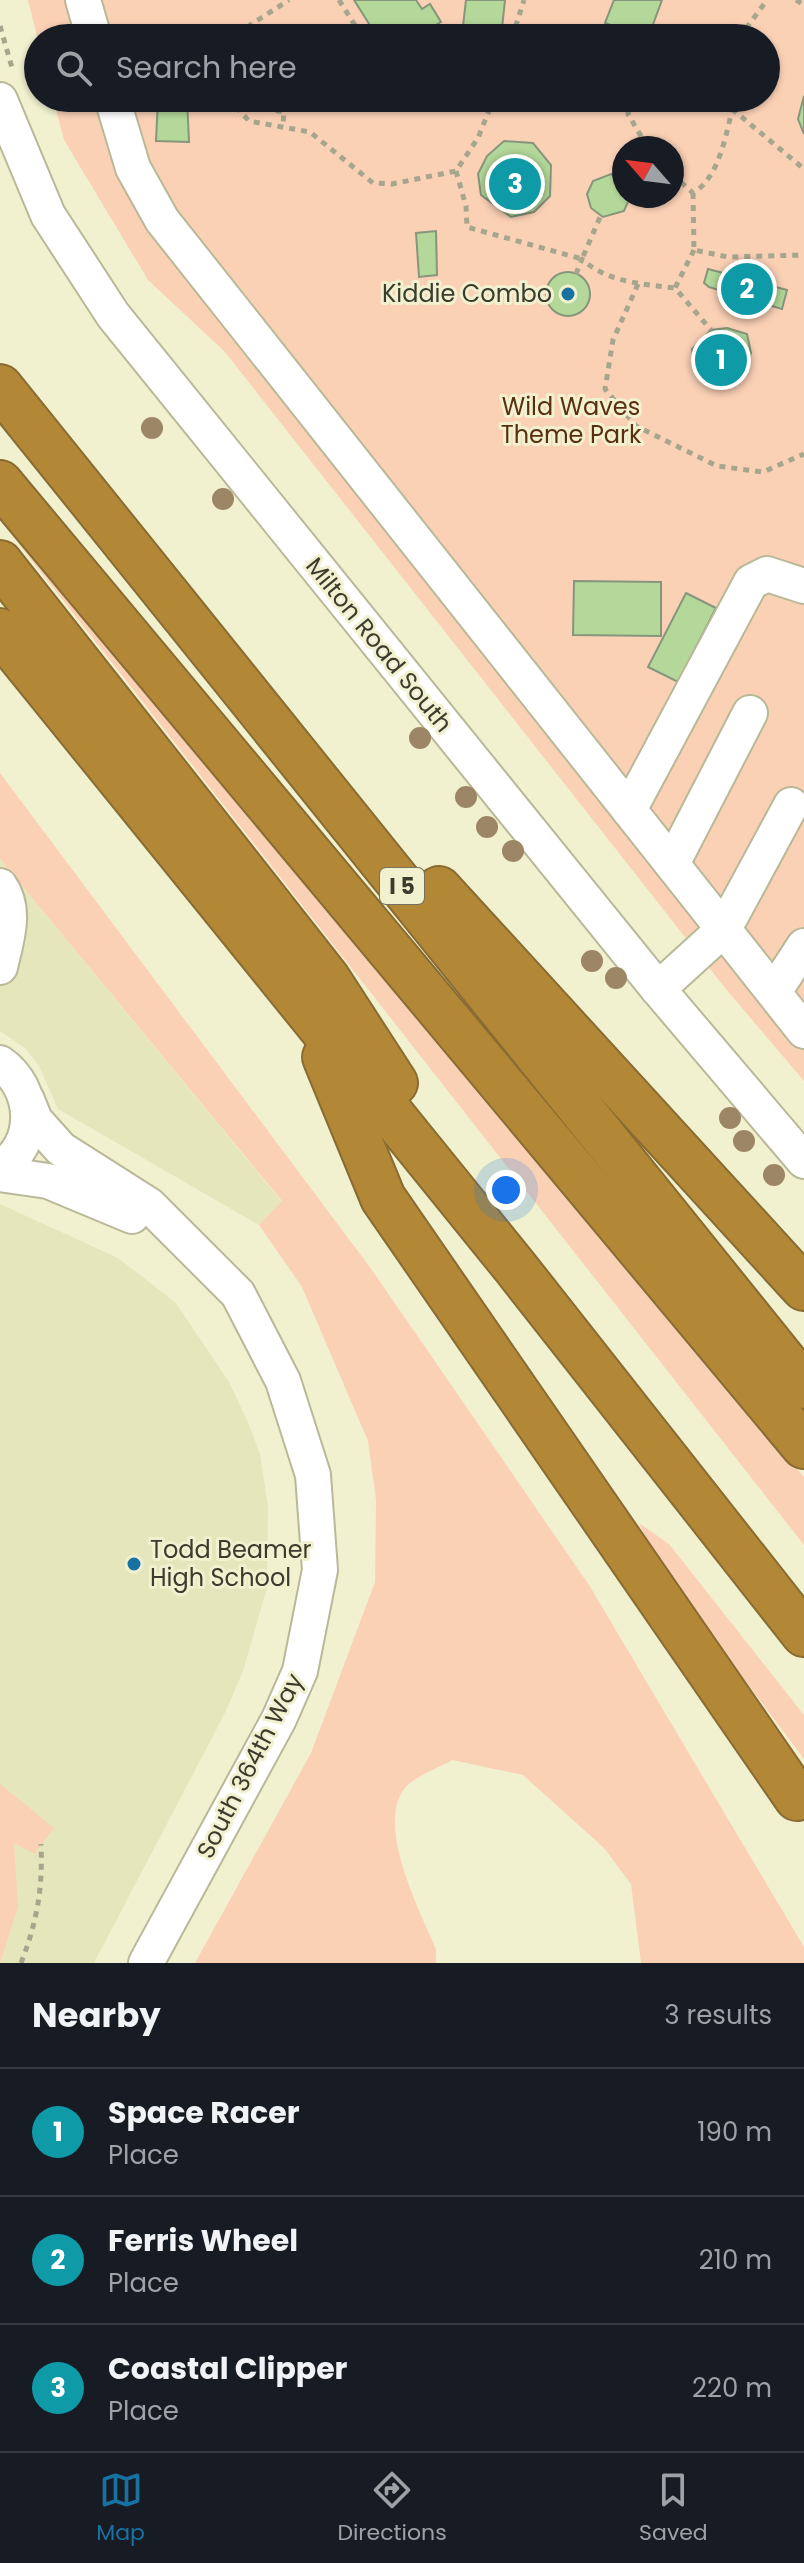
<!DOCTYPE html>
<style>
:root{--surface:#171b24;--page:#20242c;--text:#f1f3f6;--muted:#9ea1a6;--line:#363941;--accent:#1872a1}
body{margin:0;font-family:Poppins,sans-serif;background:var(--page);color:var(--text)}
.compass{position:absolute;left:612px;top:136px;width:72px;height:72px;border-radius:50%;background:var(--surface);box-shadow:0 2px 6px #0004;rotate:298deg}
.you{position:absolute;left:506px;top:1190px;width:28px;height:28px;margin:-20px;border:6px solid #fff;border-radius:50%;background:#1a73e8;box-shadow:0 0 0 12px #1a73e833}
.badge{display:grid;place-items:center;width:52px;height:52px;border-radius:50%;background:var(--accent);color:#fff;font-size:26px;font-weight:700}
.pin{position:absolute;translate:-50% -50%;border:4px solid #fff;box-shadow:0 2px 8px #0006}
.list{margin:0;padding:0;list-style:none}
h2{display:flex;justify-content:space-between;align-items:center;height:104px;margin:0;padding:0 32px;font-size:34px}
h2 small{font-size:26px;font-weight:400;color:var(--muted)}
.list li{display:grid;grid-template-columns:52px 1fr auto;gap:24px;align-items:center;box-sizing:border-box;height:128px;padding:0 32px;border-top:2px solid var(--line)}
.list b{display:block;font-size:30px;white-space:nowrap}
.list p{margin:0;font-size:26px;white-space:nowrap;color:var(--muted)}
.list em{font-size:26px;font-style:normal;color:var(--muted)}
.icon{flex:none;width:44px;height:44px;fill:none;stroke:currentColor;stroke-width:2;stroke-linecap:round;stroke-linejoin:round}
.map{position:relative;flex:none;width:804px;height:1963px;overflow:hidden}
.search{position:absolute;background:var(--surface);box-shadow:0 2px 6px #0004;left:24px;right:24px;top:24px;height:88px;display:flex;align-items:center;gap:20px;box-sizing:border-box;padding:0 28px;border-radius:44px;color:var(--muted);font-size:30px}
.sheet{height:488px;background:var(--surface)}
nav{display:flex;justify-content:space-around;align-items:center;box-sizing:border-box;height:112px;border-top:2px solid var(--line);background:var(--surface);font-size:22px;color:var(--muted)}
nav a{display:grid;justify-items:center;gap:4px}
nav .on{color:var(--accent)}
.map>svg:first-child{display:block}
.built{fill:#e6e6bc}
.green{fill:#fbd1b6;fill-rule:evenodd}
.building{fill:#b3d899;stroke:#86967b;stroke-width:2}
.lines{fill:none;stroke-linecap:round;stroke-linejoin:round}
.minor-casing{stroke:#b9b898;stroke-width:38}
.highway-casing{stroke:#886c33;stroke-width:48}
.path{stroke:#a6a68d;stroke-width:5;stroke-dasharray:6 6;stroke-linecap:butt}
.minor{stroke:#fff;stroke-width:34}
.highway{stroke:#b28736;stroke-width:44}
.tree{fill:#9d8666}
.poi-dot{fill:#1872a1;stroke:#f1f1cf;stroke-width:3}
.labels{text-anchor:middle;stroke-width:6;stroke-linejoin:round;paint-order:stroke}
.shield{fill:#f1f1cf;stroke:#72725e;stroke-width:2}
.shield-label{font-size:22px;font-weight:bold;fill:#3b3b2e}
.poi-label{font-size:24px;fill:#3b3b2e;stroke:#f1f1cf;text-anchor:end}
.park-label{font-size:24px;fill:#592f10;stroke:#f1f1cf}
.street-label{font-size:24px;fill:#3b3b2e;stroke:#f1f1cf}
</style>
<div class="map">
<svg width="804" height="1963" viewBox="0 0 804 1963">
<rect width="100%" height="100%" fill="#f1f1cf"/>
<!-- built -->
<g class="built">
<path d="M0 859 282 1202 259 1225 58 1109 39 1066 26 1049 0 1031Z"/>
<path d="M0 1204 118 1258 176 1303 229 1382 248 1422 260 1454 268 1507 267 1588 243 1671 225 1713 94 1963H0Z"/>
</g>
<!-- green -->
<g class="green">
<path d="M28 0H804V1081L725 988 225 352 148 280 64 140 53 98H766V38L38 40ZM624 148H672V196H624Z"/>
<path d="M0 520H4L804 1477V1545Z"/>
<path d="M0 773 372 1270 589 1585 804 1947V1963H641L631 1884 604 1848 523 1775 452 1760C439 1768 413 1777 404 1789 376 1827 420 1911 436 1949V1963H195L311 1753 375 1582 376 1500 368 1441 302 1287 259 1225 282 1201 0 859Z"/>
<path d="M639 1523 669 1544 804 1715V1759L671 1582 652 1553Z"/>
<path d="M0 1784 54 1828 34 1854 14 1843 18 1907 0 1963Z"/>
</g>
<!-- building -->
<g class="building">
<path d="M354 0H416L422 9 430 4 441 22 434 26 436 31 442 27 449 37 378 38Z"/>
<path d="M466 0H505L501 38 462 35Z"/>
<path d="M614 0H662L648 38 605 23Z"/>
<path d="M804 96V134L798 119Z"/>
<path d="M158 98H187L189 142 156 141Z"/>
<path d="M504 141 533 143 551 165 550 196 534 212 511 217 481 195 478 174 487 156Z"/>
<path d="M611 174 624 181V196L630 197 624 211 603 217 591 208 587 194 593 181Z"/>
<path d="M436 231 437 275 419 277 416 233Z"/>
<path d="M708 269 787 290 782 309 709 287 704 283Z"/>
<circle cx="568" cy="294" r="22"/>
<path d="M727 328 747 334 751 353 742 380 722 387 702 378 694 367 692 349 711 330Z"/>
<path d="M574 581 661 582V636L573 635Z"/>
<path d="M686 593 716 608 678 682 648 667Z"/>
</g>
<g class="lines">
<!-- minor casing -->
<g class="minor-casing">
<g id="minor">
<path d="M83 0 94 38"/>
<path d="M112 98 133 168 162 220 804 1031"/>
<path d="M0 100 48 215 113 315 658 989 804 1161"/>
<path d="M629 810 751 582 767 574 804 586"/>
<path d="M672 864 750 713"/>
<path d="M0 886C17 910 6 941 0 967"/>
<path d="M658 989 724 929 791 805"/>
<path d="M774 992 804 946"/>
<path d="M0 1063C36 1088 39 1144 0 1168"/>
<path d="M27 1100 35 1120 61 1149 149 1205 238 1294 283 1381 313 1475 320 1570 300 1671 279 1719 146 1963"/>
<path d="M0 1174 48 1181 132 1216"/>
</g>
</g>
<!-- highway casing -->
<g class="highway-casing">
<g id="highway">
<path d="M0 387 804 1386"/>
<path d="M0 483 804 1446"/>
<path d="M0 563 327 978 395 1083"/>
<path d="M0 631 515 1267 804 1634"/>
<path d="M439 889 804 1288"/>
<path d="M325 1057 383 1198 797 1798"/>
</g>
</g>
<!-- path -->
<g class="path">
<path d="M339 0 363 38"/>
<path d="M796 0 804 5"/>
<path d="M0 26 13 71"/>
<path d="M258 38 250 25 289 0"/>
<path d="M368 38 375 33"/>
<path d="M512 38 524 0"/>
<path d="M739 38 767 0"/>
<path d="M228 98 249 121 310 132 373 183 392 184 456 171 478 138 494 98"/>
<path d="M261 98 262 108 284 112 283 125"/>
<path d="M556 98 629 103"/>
<path d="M630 98 628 114 648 148"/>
<path d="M732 109 804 169"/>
<path d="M456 171 466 206 467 227 582 259 601 215"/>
<path d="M672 174 693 193C721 177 727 128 735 98"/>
<path d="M693 193 694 250 728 257 804 255"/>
<path d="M694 250 675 288 711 330"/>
<path d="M576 274 582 259C606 282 642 284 675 288"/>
<path d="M638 284 613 340 605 389 636 426 717 466 763 472 804 454"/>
<path d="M21 1963C37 1922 43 1888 41 1844"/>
</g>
<!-- minor -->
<use href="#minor" class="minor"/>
<!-- highway -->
<use href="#highway" class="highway"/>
</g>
<!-- trees -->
<g class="tree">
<circle cx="152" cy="428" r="11"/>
<circle cx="223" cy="499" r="11"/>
<circle cx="420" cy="738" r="11"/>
<circle cx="466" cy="797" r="11"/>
<circle cx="487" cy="827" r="11"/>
<circle cx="513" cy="851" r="11"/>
<circle cx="592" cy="961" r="11"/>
<circle cx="616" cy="978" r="11"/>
<circle cx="730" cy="1118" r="11"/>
<circle cx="744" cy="1141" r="11"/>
<circle cx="774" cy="1175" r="11"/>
</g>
<!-- markers -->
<g class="poi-dot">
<circle cx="568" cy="294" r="8"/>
<circle cx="134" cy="1564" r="8"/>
</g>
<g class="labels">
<!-- shield labels -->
<rect class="shield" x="380" y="868" width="44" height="36" rx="6"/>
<g class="shield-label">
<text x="402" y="894">I 5</text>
</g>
<!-- poi labels -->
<g class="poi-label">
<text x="552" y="302">Kiddie Combo</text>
<text x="150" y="1558" text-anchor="start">Todd Beamer<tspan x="150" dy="28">High School</tspan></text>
</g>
<!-- park labels -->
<g class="park-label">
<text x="571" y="415">Wild Waves<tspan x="571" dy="28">Theme Park</tspan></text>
</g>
<!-- street labels -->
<g class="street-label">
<text transform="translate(379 645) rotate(51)" y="8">Milton Road South</text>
<text transform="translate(250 1766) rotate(-63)" y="8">South 364th Way</text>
</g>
</g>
</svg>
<svg class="compass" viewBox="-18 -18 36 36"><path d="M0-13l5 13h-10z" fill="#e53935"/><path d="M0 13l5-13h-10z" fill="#9ea1a6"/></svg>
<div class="you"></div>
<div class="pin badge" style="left:721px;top:360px;background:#0f9aa8">1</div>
<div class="pin badge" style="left:747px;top:289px;background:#0f9aa8">2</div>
<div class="pin badge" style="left:515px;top:184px;background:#0f9aa8">3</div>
<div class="search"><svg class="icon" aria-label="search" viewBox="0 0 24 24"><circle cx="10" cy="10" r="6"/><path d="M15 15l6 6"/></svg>Search here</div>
</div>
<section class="sheet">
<h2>Nearby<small>3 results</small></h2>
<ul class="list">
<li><span class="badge" style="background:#0f9aa8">1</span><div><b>Space Racer</b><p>Place</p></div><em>190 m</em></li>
<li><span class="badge" style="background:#0f9aa8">2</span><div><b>Ferris Wheel</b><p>Place</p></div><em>210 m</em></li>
<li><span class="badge" style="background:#0f9aa8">3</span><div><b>Coastal Clipper</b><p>Place</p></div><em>220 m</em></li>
</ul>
</section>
<nav>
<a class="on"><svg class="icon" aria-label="map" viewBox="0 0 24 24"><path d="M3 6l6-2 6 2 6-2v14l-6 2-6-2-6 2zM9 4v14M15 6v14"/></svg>Map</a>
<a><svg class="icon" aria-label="directions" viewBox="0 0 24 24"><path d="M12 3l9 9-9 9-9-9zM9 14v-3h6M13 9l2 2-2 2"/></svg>Directions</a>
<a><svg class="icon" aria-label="saved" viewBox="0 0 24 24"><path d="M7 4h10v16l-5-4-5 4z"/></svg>Saved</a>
</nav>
